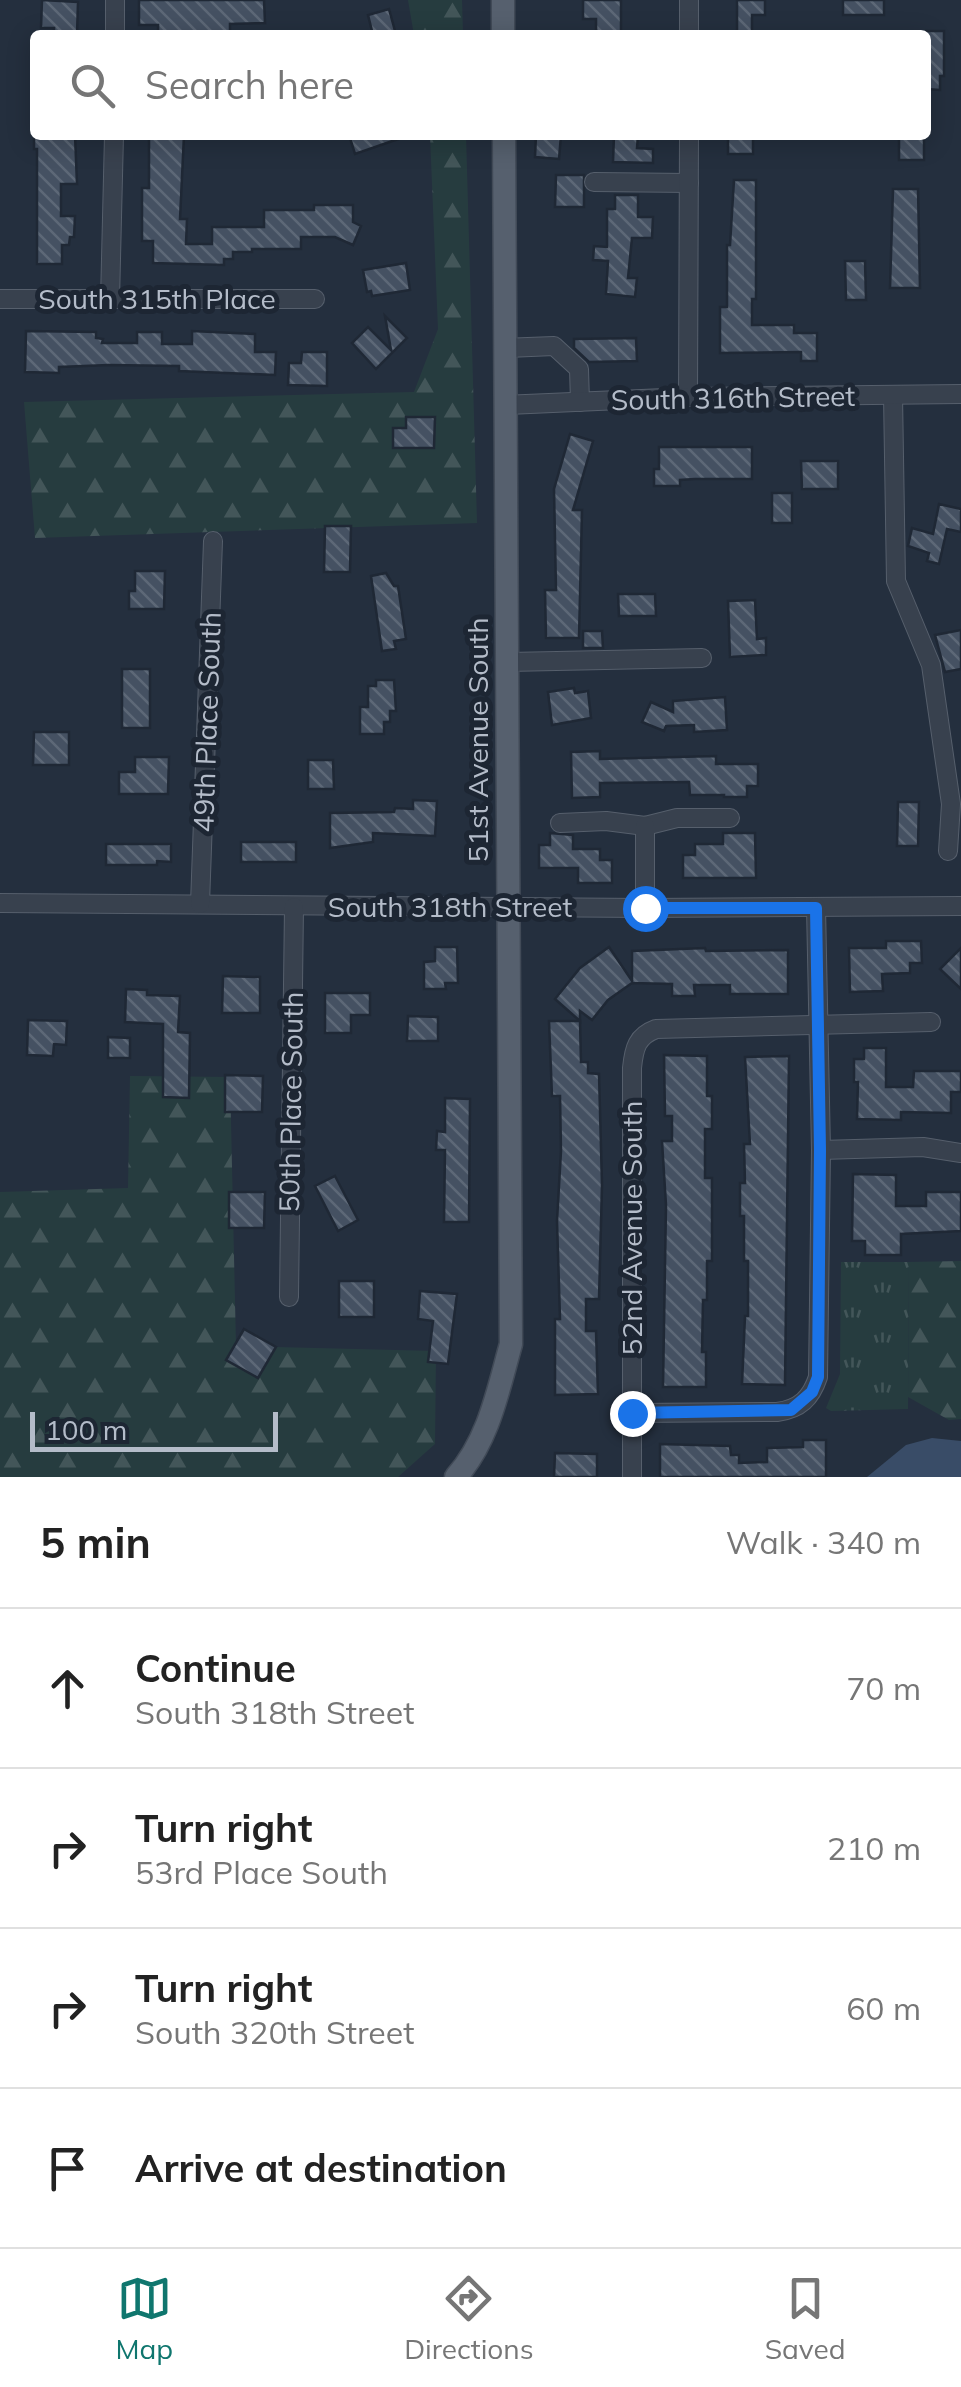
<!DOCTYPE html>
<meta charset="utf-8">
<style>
:root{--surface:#fff;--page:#f2f2f2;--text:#222;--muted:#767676;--line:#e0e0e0;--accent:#0f766e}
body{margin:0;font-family:Mulish,sans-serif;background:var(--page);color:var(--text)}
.scale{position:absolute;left:30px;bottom:25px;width:248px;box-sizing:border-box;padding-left:10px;border:5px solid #b4bcc9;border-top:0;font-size:28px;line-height:35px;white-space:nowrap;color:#b4bcc9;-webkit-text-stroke:8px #1d2633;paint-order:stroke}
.stop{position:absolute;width:30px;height:30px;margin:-22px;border:8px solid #1a73e8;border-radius:50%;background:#fff}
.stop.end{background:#1a73e8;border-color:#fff;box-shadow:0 2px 10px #0008}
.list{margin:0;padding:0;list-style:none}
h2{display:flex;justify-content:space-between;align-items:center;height:130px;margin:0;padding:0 40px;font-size:42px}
h2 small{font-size:32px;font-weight:400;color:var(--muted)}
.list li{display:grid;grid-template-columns:65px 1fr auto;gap:30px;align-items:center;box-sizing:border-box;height:160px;padding:0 40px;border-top:2px solid var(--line)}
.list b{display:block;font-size:38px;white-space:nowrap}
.list p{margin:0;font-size:32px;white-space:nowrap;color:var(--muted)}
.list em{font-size:32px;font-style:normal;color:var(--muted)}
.icon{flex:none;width:55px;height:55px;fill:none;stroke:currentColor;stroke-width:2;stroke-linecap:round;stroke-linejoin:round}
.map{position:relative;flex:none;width:961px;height:1477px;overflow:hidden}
.search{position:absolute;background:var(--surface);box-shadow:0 5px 25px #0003;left:30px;right:30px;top:30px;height:110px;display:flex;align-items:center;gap:25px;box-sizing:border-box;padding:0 35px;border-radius:10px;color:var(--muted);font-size:38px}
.sheet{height:770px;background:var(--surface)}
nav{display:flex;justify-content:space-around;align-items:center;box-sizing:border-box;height:140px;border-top:2px solid var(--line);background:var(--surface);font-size:28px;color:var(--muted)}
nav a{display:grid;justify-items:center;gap:5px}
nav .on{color:var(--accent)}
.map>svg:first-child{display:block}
.forest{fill:url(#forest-firs)}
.park{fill:url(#park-tufts)}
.water{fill:#394c67}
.building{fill:url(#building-back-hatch);stroke:#1f2835;stroke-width:2.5}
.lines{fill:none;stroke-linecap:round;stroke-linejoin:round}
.minor-casing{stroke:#565f6c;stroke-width:20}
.major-casing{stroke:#414a57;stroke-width:25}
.minor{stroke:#38414e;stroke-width:18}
.major{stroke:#56606e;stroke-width:22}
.route{stroke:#1a73e8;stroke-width:12}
.labels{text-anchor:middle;stroke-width:10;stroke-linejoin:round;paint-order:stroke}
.street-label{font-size:28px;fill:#b4bcc9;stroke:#1d2633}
</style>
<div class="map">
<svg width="961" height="1477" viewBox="0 0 961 1477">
<defs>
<pattern id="forest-firs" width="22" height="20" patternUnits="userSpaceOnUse" patternTransform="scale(2.5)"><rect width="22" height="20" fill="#263c3f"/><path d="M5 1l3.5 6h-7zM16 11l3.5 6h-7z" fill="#435659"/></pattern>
<pattern id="park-tufts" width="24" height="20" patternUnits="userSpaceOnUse" patternTransform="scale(2.5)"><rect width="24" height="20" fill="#263c3f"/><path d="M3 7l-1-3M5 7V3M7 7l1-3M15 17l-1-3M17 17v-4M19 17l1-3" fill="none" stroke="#435659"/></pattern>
<pattern id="building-back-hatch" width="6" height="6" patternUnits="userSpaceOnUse" patternTransform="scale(2.5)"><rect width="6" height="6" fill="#455162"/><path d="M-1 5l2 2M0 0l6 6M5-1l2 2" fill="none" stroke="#5d6877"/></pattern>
</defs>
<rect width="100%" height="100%" fill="#242f3e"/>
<!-- forest -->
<g class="forest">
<path d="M408 0H462L463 35H414Z"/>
<path d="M430 135H466L477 523 35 538 24 402 414 392 438 329Z"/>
<path d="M130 1076 230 1077 236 1346 436 1351 435 1444 398 1477H0V1192L128 1188Z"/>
<path d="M961 1261V1419L949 1420 908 1397 909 1262Z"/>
</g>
<!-- park -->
<path class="park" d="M841 1262H909L908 1409 831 1411 826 1408 840 1374Z"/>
<!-- water -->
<path class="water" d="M932 1438 961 1441V1477H867L906 1445Z"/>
<!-- building -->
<g class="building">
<path d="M42 0 78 2 77 35H54V28H41Z"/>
<path d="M139 0H264L265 23 230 24V33L158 35V25H139Z"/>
<path d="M583 0H621V33H596V19H583Z"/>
<path d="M737 0H765V15H752V35H737Z"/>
<rect x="843" y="0" width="41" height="15"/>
<path d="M389 9 395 31 390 35H373L368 15Z"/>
<path d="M926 31H944V76H940V90L926 89Z"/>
<path d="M34 135H75L77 184H61V216H75L74 237H70L69 245H62V264H37V149H34Z"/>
<path d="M149 135H184L180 219H187L186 244H212V227H264V210H314V205H353V222L361 226 353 245 335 237H301V249H252V252H233V259H224V265L153 263V241H142V188H149Z"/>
<path d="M349 135H404V137L355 154Z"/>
<path d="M536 135H561L559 159 535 157Z"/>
<path d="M614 135H638L637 148 653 149V163L613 162Z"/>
<rect x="728" y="135" width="25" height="19"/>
<rect x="899" y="135" width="25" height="25"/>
<path d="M556 175H584V207H555Z"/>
<path d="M734 180H756V299H752V325H794V333H817V361H801V352L720 353V307H727V245H730Z"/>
<path d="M893 189H918L920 288H890Z"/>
<path d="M615 195H638V217H653L652 238H632L628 278H637L635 297 606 294 608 261 593 260 594 246 607 247V209H615Z"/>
<path d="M845 261H865L866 300H846Z"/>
<path d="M406 263 410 290 372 296 371 291 367 292 363 270Z"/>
<path d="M385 316 407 338 376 369 352 343 368 327 391 350Z"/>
<path d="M26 331 96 332V338L103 339 102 343H137V332H162V344H192V331L255 334V352H276L275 375 179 371V366L109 365 59 367V373L25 372Z"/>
<path d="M636 338 637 361 589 362 574 348V339Z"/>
<path d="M302 352H327V386L288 385 289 363H301Z"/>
<path d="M406 417H435L434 448H393V428H406Z"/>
<path d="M570 434 593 441 573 510H582L579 638H546L545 590H556L554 489Z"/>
<path d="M659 447H752V479H695L680 480V486H654V469H659Z"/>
<path d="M801 461H838V489H802Z"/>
<rect x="772" y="493" width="20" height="30"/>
<path d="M939 504 961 509V532L947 529 939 564 927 561 929 553 908 546 912 528 933 534Z"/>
<path d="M325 526H351L350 572H324Z"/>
<path d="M135 571H165L164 609H129V591H135Z"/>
<path d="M386 573 394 586H398L406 639 394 641 396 649 382 651 371 576Z"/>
<path d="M618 594H655L656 616H619Z"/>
<path d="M755 600 757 639 766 638V655L730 657 728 601Z"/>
<path d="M961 630V669L945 672 935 635Z"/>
<path d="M583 631H602L603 648H583Z"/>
<rect x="122" y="669" width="28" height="59"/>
<path d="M376 680H394L396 711H390V722H384V734H360V707H368V686H376Z"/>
<path d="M574 688 575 693 588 691 591 718 552 725 548 692Z"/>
<path d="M725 697 727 730 694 732V725L666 726 664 731 642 722 651 702 673 712V701Z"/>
<path d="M34 732H69V765H33Z"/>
<path d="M600 751V759L716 756V764H758V786H747V797H724V795H690L689 782 600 783V797L572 798 571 752Z"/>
<path d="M135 757H169L168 794H119V772H135Z"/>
<path d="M308 760H333L334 789H308Z"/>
<path d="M413 800 437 801 435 836 373 833V842L330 848V813L394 812 395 808 413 809Z"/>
<path d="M898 802H919L918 846H897Z"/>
<path d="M550 833 573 835V849H600V860H612V883H578V868H539V845H550Z"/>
<path d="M723 833H755L756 878H683V855H695V844H723Z"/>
<rect x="241" y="842" width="55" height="20"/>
<path d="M106 844H171V862L157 861V865H106Z"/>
<path d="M886 941H921L922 963H910V973L882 974 883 991 850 992 849 948H886Z"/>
<path d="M435 947H457L458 983H445L446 989H424V962L435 961Z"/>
<path d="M609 947 632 981V951L705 948 706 951 788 950V994H730V985H694L695 996H672V984L632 983 608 1000 592 1020 580 1011V1021L555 999 580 968Z"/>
<path d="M961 948V989L940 969Z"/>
<path d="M223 976 260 977V1013H222Z"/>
<path d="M126 989 147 990V995L180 996 178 1032 190 1033 189 1098 163 1097V1024L125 1022Z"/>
<path d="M325 993H370V1015H351V1033H325Z"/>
<path d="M408 1016 438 1017V1041H407Z"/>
<path d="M28 1020 67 1021 66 1045 54 1044 53 1056 27 1055Z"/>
<path d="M549 1021H580L581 1062H588V1073L599 1074 602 1185 599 1299H586V1331H596L598 1394 555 1395V1319H560L557 1221 561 1151 560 1096H552Z"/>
<path d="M108 1037 130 1038V1058H108Z"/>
<path d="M864 1048H886V1087H913L914 1071H961V1092H951V1113L901 1112V1120L857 1119 858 1082H854V1059H864Z"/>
<path d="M664 1055 707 1056V1096H712V1129H705V1178H712V1261H707V1300H703L702 1352H706V1387H663L666 1205 662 1141H672V1116H665Z"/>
<path d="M789 1056 785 1385 742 1384 745 1316H748V1261H744V1216H740V1183H745L744 1144H750L745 1057Z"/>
<path d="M225 1075 263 1076 262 1112H225Z"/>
<path d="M445 1098 470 1099 469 1222H444L445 1150H436L437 1131 445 1132Z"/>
<path d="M853 1174 896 1175V1206H926V1192H961V1231L901 1234V1255H865V1241H852Z"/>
<path d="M335 1176 358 1220 338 1231 315 1186Z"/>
<path d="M229 1192H265L264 1228H229Z"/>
<rect x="339" y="1281" width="35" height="36"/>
<path d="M420 1291 457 1294 448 1364 428 1362 433 1321 418 1319Z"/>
<path d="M244 1329 276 1347 258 1378 226 1360Z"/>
<path d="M803 1440H826V1477H660V1444L730 1446 731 1455H739V1463L767 1462V1448L803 1447Z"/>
<path d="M555 1453 597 1454V1477H554Z"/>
</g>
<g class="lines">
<!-- minor casing -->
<g class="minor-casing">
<g id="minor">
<path d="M115 0V35"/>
<path d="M689 0V35"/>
<path d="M594 182 689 183"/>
<path d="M0 299H315"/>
<path d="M110 300 114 135"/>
<path d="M505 348 554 346 579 369 580 402"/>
<path d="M893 395 896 581 931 665 951 804 948 851"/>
<path d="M688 397 689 135"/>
<path d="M505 405 688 397 961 394"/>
<path d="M507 662 702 658"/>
<path d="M560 823 606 821 645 826 677 818H730"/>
<path d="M645 826V908"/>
<path d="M0 903 645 908 961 906"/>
<path d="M200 904 213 541"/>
<path d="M821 1150 923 1147 961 1153"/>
<path d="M289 1297 294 907"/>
<path d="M632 1413 777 1412C800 1409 811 1398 818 1377L821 1150 816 907"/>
<path d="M632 1477V1068C634 1048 637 1036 656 1029L931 1022"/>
</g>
</g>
<!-- major casing -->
<g class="major-casing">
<g id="major">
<path d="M503 0V35"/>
<path d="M456 1477C489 1440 498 1390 511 1344L504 135"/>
</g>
</g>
<!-- minor -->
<use href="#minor" class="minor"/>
<!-- major -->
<use href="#major" class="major"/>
</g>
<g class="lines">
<!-- route -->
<path class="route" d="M632 1413 791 1410 812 1392 818 1377 820 1150 816 908H645"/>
</g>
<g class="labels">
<!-- street labels -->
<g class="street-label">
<text x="157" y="309">South 315th Place</text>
<text transform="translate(733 398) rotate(-1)" y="10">South 316th Street</text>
<text transform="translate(207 722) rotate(-88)" y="10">49th Place South</text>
<text transform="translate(478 740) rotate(-90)" y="10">51st Avenue South</text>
<text x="450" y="917">South 318th Street</text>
<text transform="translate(291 1102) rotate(-89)" y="10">50th Place South</text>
<text transform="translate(632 1228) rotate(-90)" y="10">52nd Avenue South</text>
</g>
</g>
</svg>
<div class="scale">100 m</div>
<div class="stop" style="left:645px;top:908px"></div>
<div class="stop end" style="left:632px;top:1413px"></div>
<div class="search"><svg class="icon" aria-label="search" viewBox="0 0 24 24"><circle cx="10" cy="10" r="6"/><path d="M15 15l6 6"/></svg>Search here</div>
</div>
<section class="sheet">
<h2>5 min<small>Walk · 340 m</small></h2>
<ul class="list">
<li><svg class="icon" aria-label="ahead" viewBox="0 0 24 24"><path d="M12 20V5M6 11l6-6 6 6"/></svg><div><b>Continue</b><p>South 318th Street</p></div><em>70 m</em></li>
<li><svg class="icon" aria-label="right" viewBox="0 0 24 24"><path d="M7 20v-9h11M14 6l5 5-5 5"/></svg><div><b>Turn right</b><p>53rd Place South</p></div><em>210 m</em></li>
<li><svg class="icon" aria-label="right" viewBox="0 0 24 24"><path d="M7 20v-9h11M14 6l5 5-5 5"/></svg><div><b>Turn right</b><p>South 320th Street</p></div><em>60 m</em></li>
<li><svg class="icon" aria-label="arrive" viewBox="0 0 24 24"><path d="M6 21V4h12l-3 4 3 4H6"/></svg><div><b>Arrive at destination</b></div></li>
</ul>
</section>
<nav>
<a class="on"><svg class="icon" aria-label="map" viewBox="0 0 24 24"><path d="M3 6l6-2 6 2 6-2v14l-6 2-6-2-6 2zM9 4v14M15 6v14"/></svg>Map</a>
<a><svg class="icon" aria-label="directions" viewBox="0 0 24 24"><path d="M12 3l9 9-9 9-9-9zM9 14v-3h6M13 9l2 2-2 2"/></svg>Directions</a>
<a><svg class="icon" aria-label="saved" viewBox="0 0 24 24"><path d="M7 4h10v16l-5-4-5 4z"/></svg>Saved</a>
</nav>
